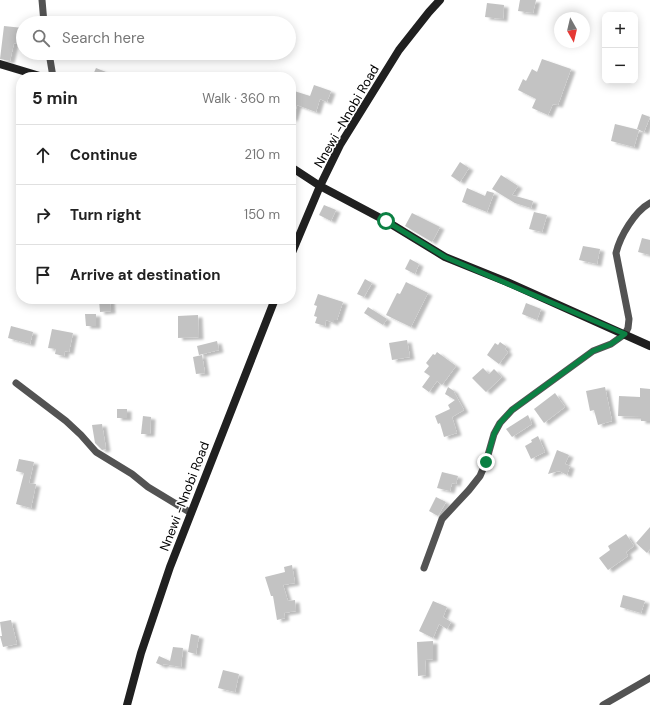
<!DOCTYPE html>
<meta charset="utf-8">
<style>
:root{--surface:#fff;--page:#f6f6f6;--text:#222;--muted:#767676;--line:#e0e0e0}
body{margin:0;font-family:"DM Sans",sans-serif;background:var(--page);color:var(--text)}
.controls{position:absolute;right:12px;top:12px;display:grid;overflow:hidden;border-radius:8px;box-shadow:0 2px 10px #0003}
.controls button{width:36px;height:36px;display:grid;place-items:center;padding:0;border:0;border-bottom:1px solid var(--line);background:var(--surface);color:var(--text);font:20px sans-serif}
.compass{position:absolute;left:554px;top:12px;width:36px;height:36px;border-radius:50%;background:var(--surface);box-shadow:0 2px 10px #0003;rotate:172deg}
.stop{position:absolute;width:12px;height:12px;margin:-9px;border:3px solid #0b8043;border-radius:50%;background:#fff}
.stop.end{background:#0b8043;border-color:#fff;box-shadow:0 1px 4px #0008}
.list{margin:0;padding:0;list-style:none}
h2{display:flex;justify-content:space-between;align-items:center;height:52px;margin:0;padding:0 16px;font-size:17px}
h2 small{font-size:13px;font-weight:400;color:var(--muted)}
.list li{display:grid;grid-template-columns:26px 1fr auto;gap:12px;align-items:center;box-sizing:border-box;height:60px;padding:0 16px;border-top:1px solid var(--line)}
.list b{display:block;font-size:15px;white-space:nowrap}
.list em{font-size:13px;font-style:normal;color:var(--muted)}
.icon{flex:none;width:22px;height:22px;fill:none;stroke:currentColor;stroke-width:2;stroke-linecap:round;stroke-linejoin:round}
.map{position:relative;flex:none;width:650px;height:705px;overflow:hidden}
.search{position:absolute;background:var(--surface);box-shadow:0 2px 10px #0003;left:16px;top:16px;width:280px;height:44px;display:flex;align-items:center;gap:10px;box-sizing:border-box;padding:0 14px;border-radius:22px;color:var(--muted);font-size:15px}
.panel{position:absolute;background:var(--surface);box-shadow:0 2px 10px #0003;left:16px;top:72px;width:280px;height:232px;border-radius:16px}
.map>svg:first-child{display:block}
.building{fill:#c3c3c3;filter:url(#shadow)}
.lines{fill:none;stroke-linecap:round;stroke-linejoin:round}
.street{stroke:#535353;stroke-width:7}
.secondary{stroke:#202020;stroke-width:8}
.route{stroke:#0b8043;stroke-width:5}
.labels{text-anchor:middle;stroke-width:3;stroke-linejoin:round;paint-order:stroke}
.street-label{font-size:13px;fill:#000;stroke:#fff}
</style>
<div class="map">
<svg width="650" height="705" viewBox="0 0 650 705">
<defs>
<filter id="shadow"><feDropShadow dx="4.5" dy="2.5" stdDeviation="1" flood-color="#0004"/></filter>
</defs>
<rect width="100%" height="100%" fill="#fff"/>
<!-- building -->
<g class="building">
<path d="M520 0H536L533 13 518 11Z"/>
<path d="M487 3 504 5 503 19 485 17Z"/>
<path d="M4 26 23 28V45L14 43 10 61 0 59Z"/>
<path d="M542 59 571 69 558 105 553 104 548 115 532 108 536 99 518 90 523 79 526 81 532 69 537 72Z"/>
<path d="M96 68 106 72 104 77H92Z"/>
<path d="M314 85 331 91 327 102 320 99 316 112 297 105 293 119 291 118V90L310 96Z"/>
<path d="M642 114 650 117 644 132 637 129Z"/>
<path d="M615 124 639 130 634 147 611 141Z"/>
<path d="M460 162 469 168 460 182 451 176Z"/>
<path d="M501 175 518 186 512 195 533 201 531 208 515 203 492 189Z"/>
<path d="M467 188 485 196 487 191 494 193 487 212 462 202Z"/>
<path d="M324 205 336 210 331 221 319 215Z"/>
<path d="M534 212 547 215 542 232 529 229Z"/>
<path d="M412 213 440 227 432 242 405 226Z"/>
<path d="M642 238 650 240V255L638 252Z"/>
<path d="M583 246 600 249 597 264 579 260Z"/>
<path d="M410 259 419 264 415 274 405 269Z"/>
<path d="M365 279 372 283 364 297 357 294Z"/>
<path d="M406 282 428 293 411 327 386 315 397 293 400 294Z"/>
<path d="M318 294 343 302 337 320H334V323L326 320 325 326 315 323 317 317 314 316 317 306 314 305Z"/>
<path d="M110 299 111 311 100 312 99 300Z"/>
<path d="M526 303 541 309 537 320 522 314Z"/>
<path d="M368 307 387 319 383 325 364 313Z"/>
<path d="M85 314H96V326H86Z"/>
<path d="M198 315 199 337 178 338V316Z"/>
<path d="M11 326 33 332 30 344 8 338Z"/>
<path d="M52 329 73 333 69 352 65 351 64 356 55 354 56 349 48 348Z"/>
<path d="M407 340 410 357 392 360 389 343Z"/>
<path d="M217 341 219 350 199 355 197 346Z"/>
<path d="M500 342 507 347 505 349 508 352 499 364 487 355 495 343 498 345Z"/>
<path d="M437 352 456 366 442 385 437 381 429 392 422 387 430 376 424 372 429 366 426 363 433 354 435 355Z"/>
<path d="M202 355 205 373 196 374 193 357Z"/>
<path d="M483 368 489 374 494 369 502 377 486 392 472 378Z"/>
<path d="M448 387 454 391V392L464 410 452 417 457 433 444 437 440 423 438 424 435 416 450 409 448 405 455 400 445 394Z"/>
<path d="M605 387 612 421 598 425 594 410 590 411 586 391Z"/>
<path d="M640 388 650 389V421H641V417L618 416 619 396 640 397Z"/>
<path d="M555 393 565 407 544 423 534 409Z"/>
<rect x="117" y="409" width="10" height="9"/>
<path d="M528 415 532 424 512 437 506 429Z"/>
<path d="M143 416 151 417 150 434H141Z"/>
<path d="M102 424 106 449 102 450 95 443 92 425Z"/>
<path d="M538 436 545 452 531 459 525 446 532 442 531 440Z"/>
<path d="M557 450 569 455 565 464 570 466 567 475 559 471 548 474Z"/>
<path d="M19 459 34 462 29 483 36 484 31 508 16 504 24 473 16 471Z"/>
<path d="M442 472 458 476 456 484 452 483 450 491 437 488Z"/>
<path d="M436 497 446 502 438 516 429 511Z"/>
<path d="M650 527V549L647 553 636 543Z"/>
<path d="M626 534 634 546 626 552 628 556 608 570 599 558 610 550 608 546Z"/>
<path d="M292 565 295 583 283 585 288 601 295 600 296 611 284 613 285 618 277 620 273 596H271L265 577 285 572 284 567Z"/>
<path d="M623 595 645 601 641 613 620 607Z"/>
<path d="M433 601 447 607 443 617 451 622 447 629 439 624 433 638 419 631Z"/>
<path d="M11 620 17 644 3 647 0 636H2L0 622Z"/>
<path d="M191 634 199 636 196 654 188 652Z"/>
<path d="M433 641V659L425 660 426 675 418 676 417 642Z"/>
<path d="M173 647 183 648 181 667 163 664V666L156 663 159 656 170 661Z"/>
<path d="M223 670 239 674 235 692 218 688Z"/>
</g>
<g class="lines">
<!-- street -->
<g class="street">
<path d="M42 0 44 23"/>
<path d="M49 53 53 77"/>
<path d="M16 383 66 421 81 435 96 452 132 474 148 487 191 513"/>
<path d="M424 568 442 519 469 490 480 476 486 462 494 434 500 423 512 410 593 351 611 344 625 334 628 328 629 319 616 253C620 236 635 211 650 203"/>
<path d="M603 705 650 678"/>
</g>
<!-- secondary -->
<g class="secondary">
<path d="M0 64 43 77"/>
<path d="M291 167 320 186 386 221 445 257 507 282 650 346"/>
<path d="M291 255 320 186 340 145 399 50 429 12 440 0"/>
<path d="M127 705 141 653 170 567 275 299"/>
</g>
</g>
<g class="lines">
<!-- route -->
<path class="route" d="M386 221 445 257 625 334 611 344 593 351 512 410 500 423 494 434 486 462"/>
</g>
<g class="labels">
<!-- street labels -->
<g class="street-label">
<text transform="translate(346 116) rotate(-60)" y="5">Nnewi -Nnobi Road</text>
<text transform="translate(184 496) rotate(-69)" y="5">Nnewi -Nnobi Road</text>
</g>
</g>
</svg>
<div class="controls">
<button>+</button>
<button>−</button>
</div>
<svg class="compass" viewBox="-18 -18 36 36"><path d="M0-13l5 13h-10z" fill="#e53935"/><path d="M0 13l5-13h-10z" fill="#767676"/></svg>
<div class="stop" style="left:386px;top:221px"></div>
<div class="stop end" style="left:486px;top:462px"></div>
<div class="search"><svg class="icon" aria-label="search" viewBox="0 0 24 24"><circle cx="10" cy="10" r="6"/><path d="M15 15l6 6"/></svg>Search here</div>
<section class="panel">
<h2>5 min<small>Walk · 360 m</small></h2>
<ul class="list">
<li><svg class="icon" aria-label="ahead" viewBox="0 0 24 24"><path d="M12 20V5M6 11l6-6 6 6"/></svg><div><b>Continue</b></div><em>210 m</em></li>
<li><svg class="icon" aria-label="right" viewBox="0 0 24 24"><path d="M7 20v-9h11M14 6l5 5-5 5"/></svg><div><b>Turn right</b></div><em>150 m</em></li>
<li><svg class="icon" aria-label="arrive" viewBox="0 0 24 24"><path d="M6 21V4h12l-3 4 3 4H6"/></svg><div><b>Arrive at destination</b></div></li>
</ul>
</section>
</div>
